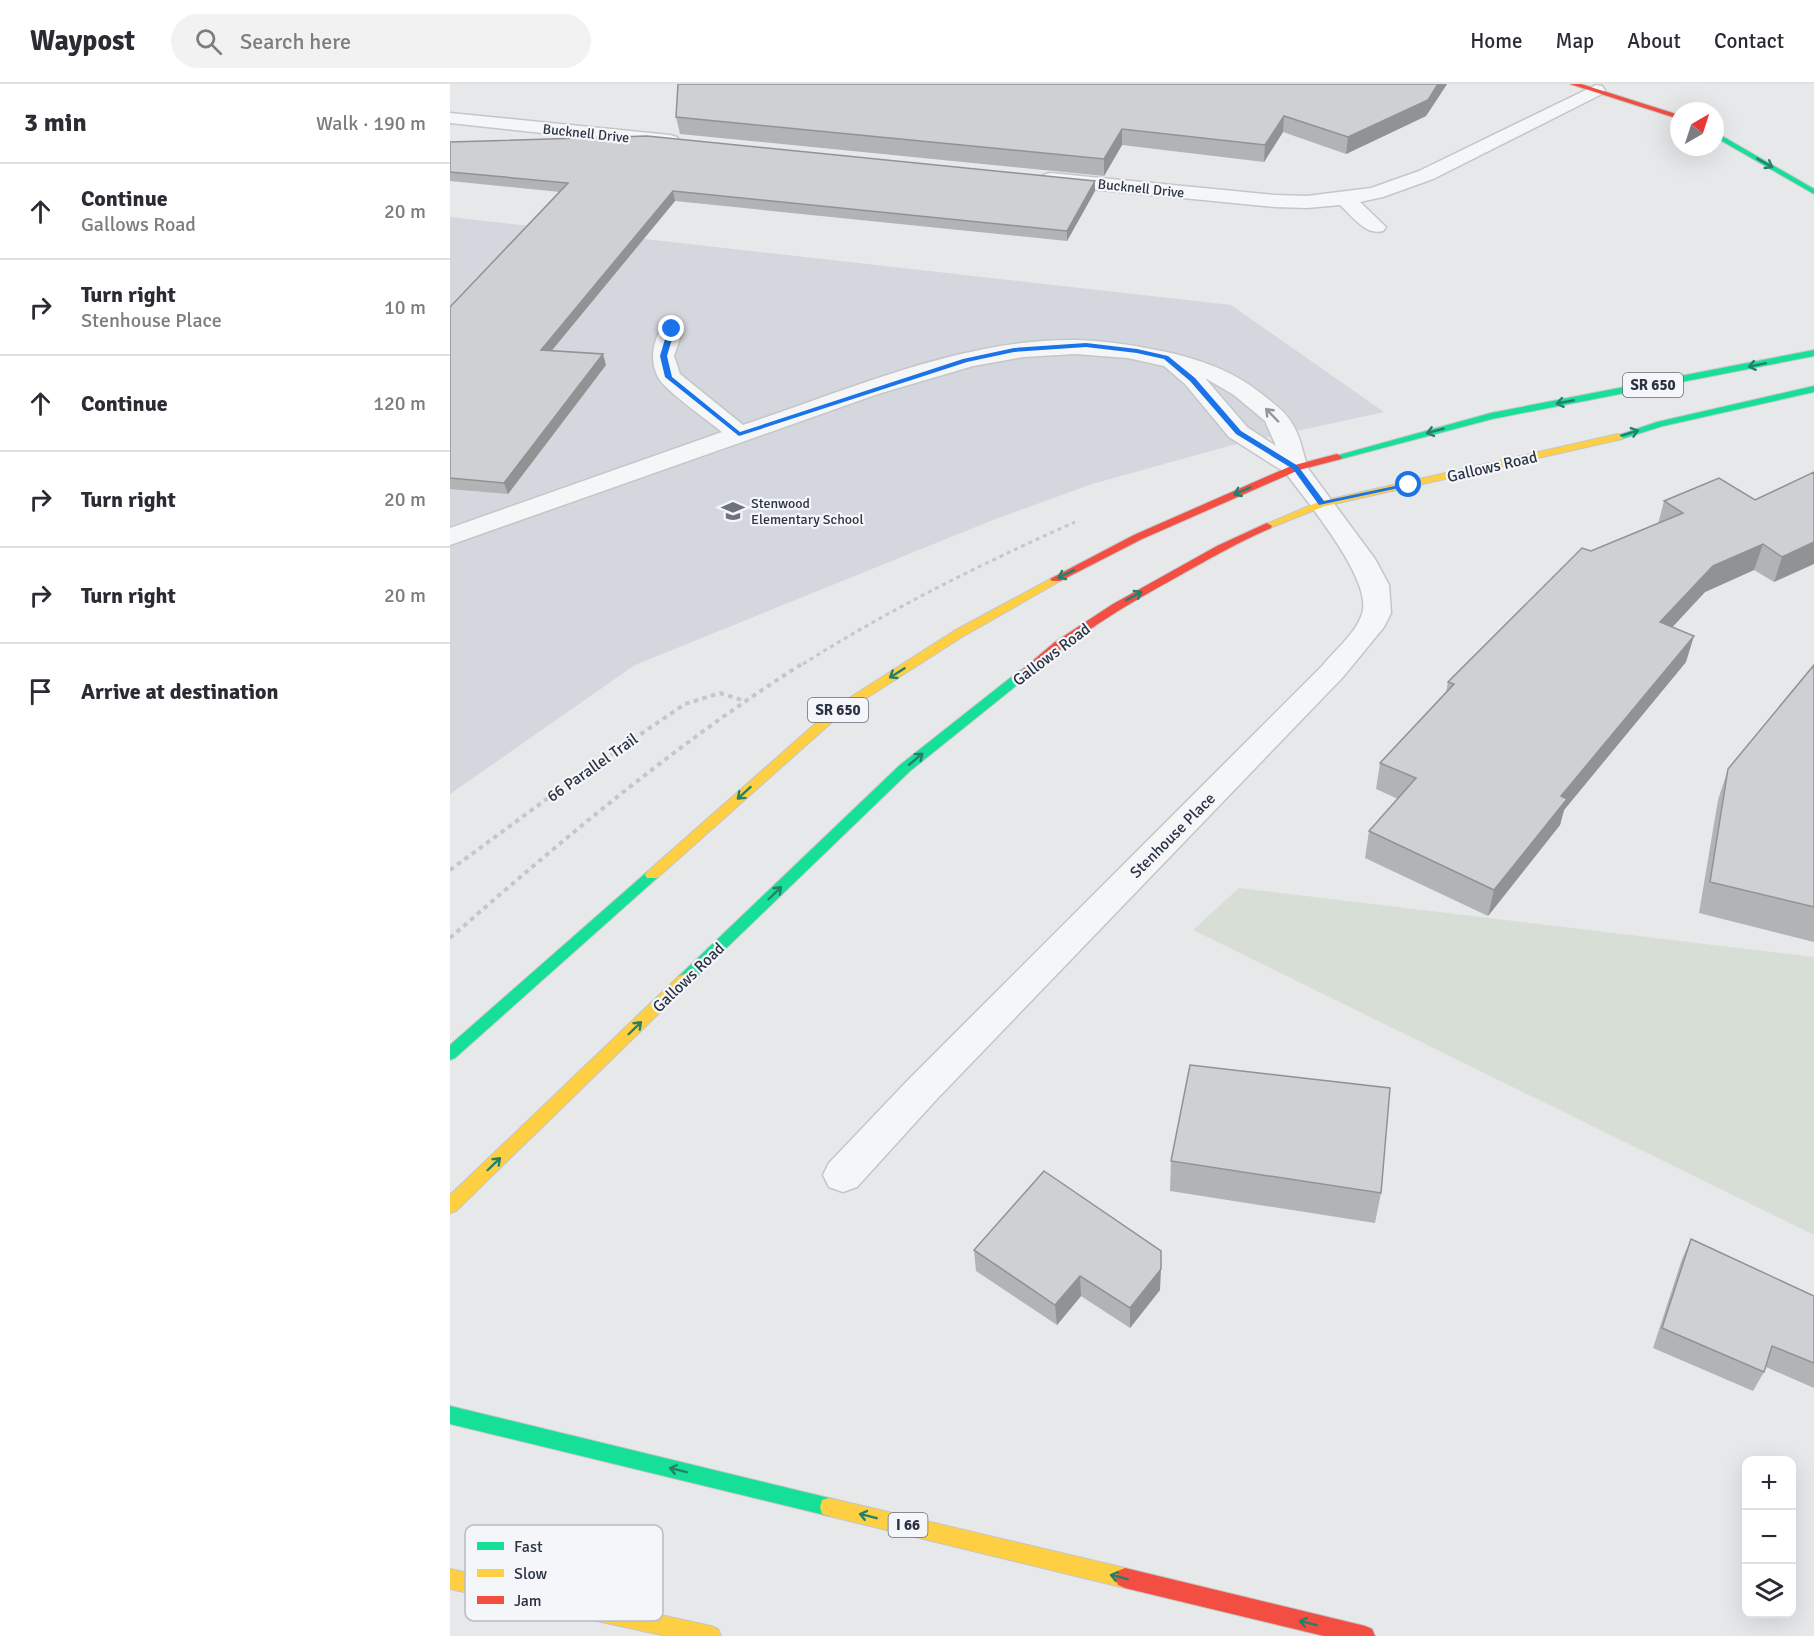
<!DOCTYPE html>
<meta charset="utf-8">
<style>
:root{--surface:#fff;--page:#f2f2f3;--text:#2b2b33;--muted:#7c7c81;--line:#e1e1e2}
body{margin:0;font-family:Signika,sans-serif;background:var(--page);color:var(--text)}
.controls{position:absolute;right:18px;bottom:18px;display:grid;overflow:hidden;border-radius:12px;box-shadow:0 6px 24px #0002}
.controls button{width:54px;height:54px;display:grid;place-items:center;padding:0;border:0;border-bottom:2px solid var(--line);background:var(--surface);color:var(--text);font:30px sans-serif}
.compass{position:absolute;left:1220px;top:18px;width:54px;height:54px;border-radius:50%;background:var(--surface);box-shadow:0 6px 24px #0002;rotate:39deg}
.stop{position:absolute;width:18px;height:18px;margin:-14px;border:4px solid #1a73e8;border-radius:50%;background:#fff}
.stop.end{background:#1a73e8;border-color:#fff;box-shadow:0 2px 6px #0008}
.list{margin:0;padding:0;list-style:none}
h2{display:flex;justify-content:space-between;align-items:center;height:78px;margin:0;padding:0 24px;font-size:26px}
h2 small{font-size:20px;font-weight:400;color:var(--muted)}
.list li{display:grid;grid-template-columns:39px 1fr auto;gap:18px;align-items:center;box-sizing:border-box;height:96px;padding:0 24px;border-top:2px solid var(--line)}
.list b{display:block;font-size:22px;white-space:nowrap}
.list p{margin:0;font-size:20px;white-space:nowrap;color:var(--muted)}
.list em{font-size:20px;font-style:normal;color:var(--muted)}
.icon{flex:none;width:33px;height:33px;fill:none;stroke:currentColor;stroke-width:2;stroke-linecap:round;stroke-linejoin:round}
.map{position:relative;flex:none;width:1364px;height:1552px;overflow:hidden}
header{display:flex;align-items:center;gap:36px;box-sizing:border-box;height:84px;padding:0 30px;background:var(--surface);border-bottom:2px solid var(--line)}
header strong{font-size:28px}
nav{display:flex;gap:33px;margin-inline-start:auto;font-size:21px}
.search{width:420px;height:54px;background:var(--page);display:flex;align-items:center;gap:15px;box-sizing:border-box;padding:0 21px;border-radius:33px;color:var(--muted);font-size:22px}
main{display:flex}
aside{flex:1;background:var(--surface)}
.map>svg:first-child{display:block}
.built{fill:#d4d7dd}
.green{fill:#d6ded6}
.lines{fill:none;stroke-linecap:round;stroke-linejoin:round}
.lane-casing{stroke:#c4c6c8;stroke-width:3}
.street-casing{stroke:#c4c6c8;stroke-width:3}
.fast-casing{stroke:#c4c6c8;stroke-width:2}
.slow-casing{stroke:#c4c6c8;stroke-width:2}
.jam-casing{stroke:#c4c6c8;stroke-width:2}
.path-far1{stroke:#c5c6ca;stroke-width:3;stroke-dasharray:4 4;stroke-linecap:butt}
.path{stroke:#c5c6ca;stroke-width:4;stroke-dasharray:4.5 4.5;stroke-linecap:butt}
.lane{fill:#f5f6f7;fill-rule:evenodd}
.street{fill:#f5f6f7;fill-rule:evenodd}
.fast{fill:#16e098;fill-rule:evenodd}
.slow{fill:#ffcf43;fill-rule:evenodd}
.jam{fill:#f24e42;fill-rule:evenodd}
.wall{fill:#b1b3b5}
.shaded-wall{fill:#909294}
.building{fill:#ced0d3;stroke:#909294;stroke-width:1.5}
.oneway{stroke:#22816a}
.oneway2{stroke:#90959e}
.route{fill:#1a73e8}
.labels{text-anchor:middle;stroke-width:4.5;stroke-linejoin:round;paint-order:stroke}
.far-street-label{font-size:14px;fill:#2b3445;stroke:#f4f6f9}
.far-poi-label{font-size:14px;fill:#2b3445;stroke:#f4f6f9;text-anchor:start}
.shield{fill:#f4f6f9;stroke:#676e7b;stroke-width:1.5}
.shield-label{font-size:15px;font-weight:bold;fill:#2b3445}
.street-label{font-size:16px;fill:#2b3445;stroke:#f4f6f9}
.key{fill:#f4f6f9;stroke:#b8bcc3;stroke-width:1.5}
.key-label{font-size:16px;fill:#2b3445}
</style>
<header>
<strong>Waypost</strong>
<div class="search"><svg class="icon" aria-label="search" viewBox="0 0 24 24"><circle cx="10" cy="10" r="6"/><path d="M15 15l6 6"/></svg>Search here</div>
<nav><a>Home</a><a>Map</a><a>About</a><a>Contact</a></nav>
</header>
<main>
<aside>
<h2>3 min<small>Walk · 190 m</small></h2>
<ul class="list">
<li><svg class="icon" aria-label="ahead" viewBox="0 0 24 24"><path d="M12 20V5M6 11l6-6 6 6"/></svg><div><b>Continue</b><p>Gallows Road</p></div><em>20 m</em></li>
<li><svg class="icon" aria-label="right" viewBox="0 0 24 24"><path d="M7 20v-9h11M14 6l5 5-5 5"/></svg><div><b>Turn right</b><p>Stenhouse Place</p></div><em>10 m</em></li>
<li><svg class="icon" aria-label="ahead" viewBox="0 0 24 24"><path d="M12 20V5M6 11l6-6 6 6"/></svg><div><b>Continue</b></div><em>120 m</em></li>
<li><svg class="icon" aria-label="right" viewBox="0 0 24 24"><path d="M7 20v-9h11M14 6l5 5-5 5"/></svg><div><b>Turn right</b></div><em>20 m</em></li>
<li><svg class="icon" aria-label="right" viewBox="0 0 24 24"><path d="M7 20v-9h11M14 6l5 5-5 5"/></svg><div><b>Turn right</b></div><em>20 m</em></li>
<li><svg class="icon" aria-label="arrive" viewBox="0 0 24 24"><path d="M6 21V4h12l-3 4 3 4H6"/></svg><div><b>Arrive at destination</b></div></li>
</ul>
</aside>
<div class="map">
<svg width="1364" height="1552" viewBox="0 0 1364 1552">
<rect width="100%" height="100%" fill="#e6e8ea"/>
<!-- built -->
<path class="built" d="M0 133 781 221 934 328 786 360 642 400 543 436 185 581 0 710Z"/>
<!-- green -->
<path class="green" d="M789 804 1364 873V1151L743 846Z"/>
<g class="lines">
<!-- lane casing -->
<g class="lane-casing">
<path id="lane" d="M222 238 230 240 233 245 224 272 230 290 293 341C398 306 514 254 626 256 659 257 689 262 721 269 758 278 789 290 818 315 828 323 837 330 843 341 851 354 853 370 858 384L854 389 845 392 836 389 779 353 735 300 714 282 678 274 625 270 573 273 523 282 428 310 0 461V444L272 348C259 337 214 306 208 293 199 276 203 256 214 240ZM755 294 784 311 815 337 826 362 797 343Z"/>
</g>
<!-- street casing -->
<g class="street-casing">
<g id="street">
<path d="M1146 1 1152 2 1155 6 1152 10 983 95 933 113 910 118 936 143 933 147C916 152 902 132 890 121L857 124 825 123 600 101 593 99 590 95 593 91 600 89 825 111 857 112 921 104 969 87Z"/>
<path d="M0 29 220 51 227 53 229 57 227 61 220 63 0 39Z"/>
<path d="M845 376 854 379 925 475 939 501 941 529 934 543 893 593 486 1016 407 1103 393 1108 379 1103 373 1091 379 1079 460 994 873 581C885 566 906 549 912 530 924 496 853 413 832 384L836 379Z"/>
</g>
</g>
<!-- fast casing -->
<g class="fast-casing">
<g id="fast">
<path d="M1265 48 1364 105V110L1265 53Z"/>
<path d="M1364 266V272L1042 335 887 376 882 373 1041 329Z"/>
<path d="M1364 302V308L1213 342 1168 356 1163 353 1207 338Z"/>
<path d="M573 586 577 587 579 590 577 593 460 687 239 900H229L227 896 229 892 450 681 569 587Z"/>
<path d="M202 786 207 788 209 791 207 794 5 974 0 976V961L197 788Z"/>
<path d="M0 1322 379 1414 386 1416 388 1423 386 1430 379 1432 0 1340Z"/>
</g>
</g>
<!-- slow casing -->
<g class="slow-casing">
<g id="slow">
<path d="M1168 350 1173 353 1172 355 875 422 817 445 812 442 868 418Z"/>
<path d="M606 492 612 495 610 497 512 553 390 631 207 794H197L195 791 197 788 382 625 504 547Z"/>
<path d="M234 890 239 892 241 896 239 900 6 1127 0 1129V1111L229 892Z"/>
<path d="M379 1414 675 1484 682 1487 685 1494 682 1501 675 1504 379 1432 372 1430 370 1423 372 1416Z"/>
<path d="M0 1485 261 1542 268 1545 271 1552H216L0 1505Z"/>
</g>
</g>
<!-- jam casing -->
<g class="jam-casing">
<g id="jam">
<path d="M1120 0H1131L1229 31V35Z"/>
<path d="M887 370 892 373 891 375 849 386 692 455 610 497H602L600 495 684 451 841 382Z"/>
<path d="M817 439 822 442 821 444C788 458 757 476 727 493 674 522 623 553 577 593L573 594 567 590 605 558 663 520 767 462Z"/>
<path d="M675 1484 915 1542 922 1545 925 1552H874L675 1504 668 1501 665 1494 668 1487Z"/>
</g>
</g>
<!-- path-far1 -->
<path class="path-far1" d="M353 580C440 525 531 480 625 438"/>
<!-- path -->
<g class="path">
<path d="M0 786 113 703 235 620 270 609 295 617"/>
<path d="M0 854C113 755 228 658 355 578"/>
</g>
<!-- lane -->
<use href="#lane" class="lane"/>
<!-- street -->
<use href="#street" class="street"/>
<!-- fast -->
<use href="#fast" class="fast"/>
<!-- slow -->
<use href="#slow" class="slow"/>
<!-- jam -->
<use href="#jam" class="jam"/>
</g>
<!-- wall -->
<g class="wall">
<path d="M228 0H997L976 32 896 70 833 48 814 78 672 61 654 92 230 50 226 33Z"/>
<path d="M0 58 645 97V107L617 157 225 117 102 266 156 281 58 410 0 405V223L110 108 0 97Z"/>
<path d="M1364 388 1324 498 1304 486 1255 508 1222 543 1236 578 1114 726 1110 741 1038 832 915 774 919 747 948 715 926 705 930 679 996 609 998 598 1208 440 1214 417 1305 416Z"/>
<path d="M1364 581V858L1249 829 1268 716 1278 685Z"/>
<path d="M721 1077 931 1109 925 1139 720 1107Z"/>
<path d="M1241 1155 1364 1212V1304L1316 1283 1314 1288 1303 1307 1203 1264 1232 1175Z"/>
<path d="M524 1166 710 1206 680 1244 631 1212 607 1241 526 1187Z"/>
</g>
<!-- shaded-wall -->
<g class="shaded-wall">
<path d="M988 0H997L976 32 896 70 898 53Z"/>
<path d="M834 32 833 48 814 78 815 61Z"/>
<path d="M672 45V61L654 92V75Z"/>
<path d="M645 97V107L617 157V147Z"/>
<path d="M223 107 225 117 94 276 91 266Z"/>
<path d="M153 270 156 281 58 410 54 399Z"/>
<path d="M1364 458V480L1324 498 1332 473Z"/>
<path d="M1313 460 1304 486 1255 508 1203 564 1210 538 1263 482Z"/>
<path d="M1244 552 1236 578 1114 726 1110 741 1038 832 1044 806 1111 712Z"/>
<path d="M711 1185 710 1206 680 1244V1224Z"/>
<path d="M630 1192 631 1212 607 1241 605 1221Z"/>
</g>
<!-- building -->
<g class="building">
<path d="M228 0H988L978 16 898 53 834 32 815 61 672 45 654 75 226 33Z"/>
<path d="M197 52 645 97 617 147 223 107 91 266 153 270 54 399 0 394V223L118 99 0 88V58Z"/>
<path d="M1364 388V458L1332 473 1313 460 1263 482 1210 538 1244 552 1111 712 1117 715 1044 806 919 747 966 694 930 679 1004 600 998 598 1132 464 1141 467 1233 429 1214 417 1269 394 1305 416Z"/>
<path d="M1364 581V823L1260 798 1278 685Z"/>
<path d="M740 981 940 1004 931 1109 721 1077Z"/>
<path d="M594 1087 711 1167V1185L680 1224 630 1192 605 1221 524 1166Z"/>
<path d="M1241 1155 1364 1212V1279L1322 1262 1314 1288 1212 1244Z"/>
</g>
<!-- one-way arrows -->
<defs><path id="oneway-shaft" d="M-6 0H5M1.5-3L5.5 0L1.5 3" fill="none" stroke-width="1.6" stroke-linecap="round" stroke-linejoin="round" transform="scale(1.5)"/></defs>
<g class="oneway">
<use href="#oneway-shaft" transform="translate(1315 79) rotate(30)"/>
<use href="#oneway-shaft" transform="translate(1307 281) rotate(168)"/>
<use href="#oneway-shaft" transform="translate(1115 318) rotate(169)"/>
<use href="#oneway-shaft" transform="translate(985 347) rotate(165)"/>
<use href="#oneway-shaft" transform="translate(1180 349) rotate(-17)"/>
<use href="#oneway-shaft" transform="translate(792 407) rotate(157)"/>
<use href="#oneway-shaft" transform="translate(616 490) rotate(154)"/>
<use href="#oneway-shaft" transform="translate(684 512) rotate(-29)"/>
<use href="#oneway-shaft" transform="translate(447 589) rotate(148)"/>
<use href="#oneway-shaft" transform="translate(466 675) rotate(-40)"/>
<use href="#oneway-shaft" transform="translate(294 709) rotate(138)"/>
<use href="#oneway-shaft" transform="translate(325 809) rotate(-44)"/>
<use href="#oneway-shaft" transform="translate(185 944) rotate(-44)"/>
<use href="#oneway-shaft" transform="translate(44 1080) rotate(-44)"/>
<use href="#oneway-shaft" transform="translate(228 1386) rotate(-166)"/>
<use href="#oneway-shaft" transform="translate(418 1432) rotate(-166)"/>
<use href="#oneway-shaft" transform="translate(669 1493) rotate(-166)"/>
<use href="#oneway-shaft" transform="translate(858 1539) rotate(-166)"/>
</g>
<use class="oneway2" href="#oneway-shaft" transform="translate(822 331) rotate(-134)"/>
<!-- route -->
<path class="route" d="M222 243 225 245 217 272 222 293 290 348 513 275 564 264 636 259 687 265 718 272 745 294 791 347 848 382 874 417 959 399 963 401 869 421 843 385 786 350 740 297 714 275 687 269 636 263 564 268 517 278 289 352 215 293 210 272 218 245Z"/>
<!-- icons -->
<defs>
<g id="school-bare" transform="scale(1.8)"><path d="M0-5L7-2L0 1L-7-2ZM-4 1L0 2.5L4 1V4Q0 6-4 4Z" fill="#6c737f" stroke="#f4f6f9" stroke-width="2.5" paint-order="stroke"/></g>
</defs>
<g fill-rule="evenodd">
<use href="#school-bare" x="283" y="427"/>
</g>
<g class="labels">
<!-- far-street labels -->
<g class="far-street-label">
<text transform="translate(136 49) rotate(6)" y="5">Bucknell Drive</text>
<text transform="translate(691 104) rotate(6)" y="5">Bucknell Drive</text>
</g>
<!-- far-poi labels -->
<g class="far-poi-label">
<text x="301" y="424">Stenwood<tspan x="301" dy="16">Elementary School</tspan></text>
</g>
<!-- shield labels -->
<g class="shield">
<rect x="1173" y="289" width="60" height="24" rx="4.5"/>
<rect x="358" y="614" width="60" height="24" rx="4.5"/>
<rect x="438.5" y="1429" width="39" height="24" rx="4.5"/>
</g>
<g class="shield-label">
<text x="1203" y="306">SR 650</text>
<text x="388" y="631">SR 650</text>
<text x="458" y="1446">I 66</text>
</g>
<!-- street labels -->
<g class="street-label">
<text transform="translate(1042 382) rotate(-13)" y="6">Gallows Road</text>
<text transform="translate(601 570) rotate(-37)" y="6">Gallows Road</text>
<text transform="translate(142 683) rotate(-35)" y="6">66 Parallel Trail</text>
<text transform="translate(722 751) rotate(-45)" y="6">Stenhouse Place</text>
<text transform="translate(238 893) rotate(-44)" y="6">Gallows Road</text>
</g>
</g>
<!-- legend -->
<rect x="15" y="1441" width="198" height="96" rx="9" class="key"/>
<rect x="27" y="1458" width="27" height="8" fill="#16e098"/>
<rect x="27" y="1485" width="27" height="8" fill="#ffcf43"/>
<rect x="27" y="1512" width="27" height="8" fill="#f24e42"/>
<g class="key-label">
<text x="64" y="1468">Fast</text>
<text x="64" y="1495">Slow</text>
<text x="64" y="1522">Jam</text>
</g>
</svg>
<div class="controls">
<button>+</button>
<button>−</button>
<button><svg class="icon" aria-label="layers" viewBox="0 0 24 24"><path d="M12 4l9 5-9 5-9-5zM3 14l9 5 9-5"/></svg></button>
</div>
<svg class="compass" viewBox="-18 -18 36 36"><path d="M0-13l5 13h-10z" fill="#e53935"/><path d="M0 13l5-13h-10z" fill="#7c7c81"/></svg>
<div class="stop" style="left:959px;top:401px"></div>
<div class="stop end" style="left:222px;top:245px"></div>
</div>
</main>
